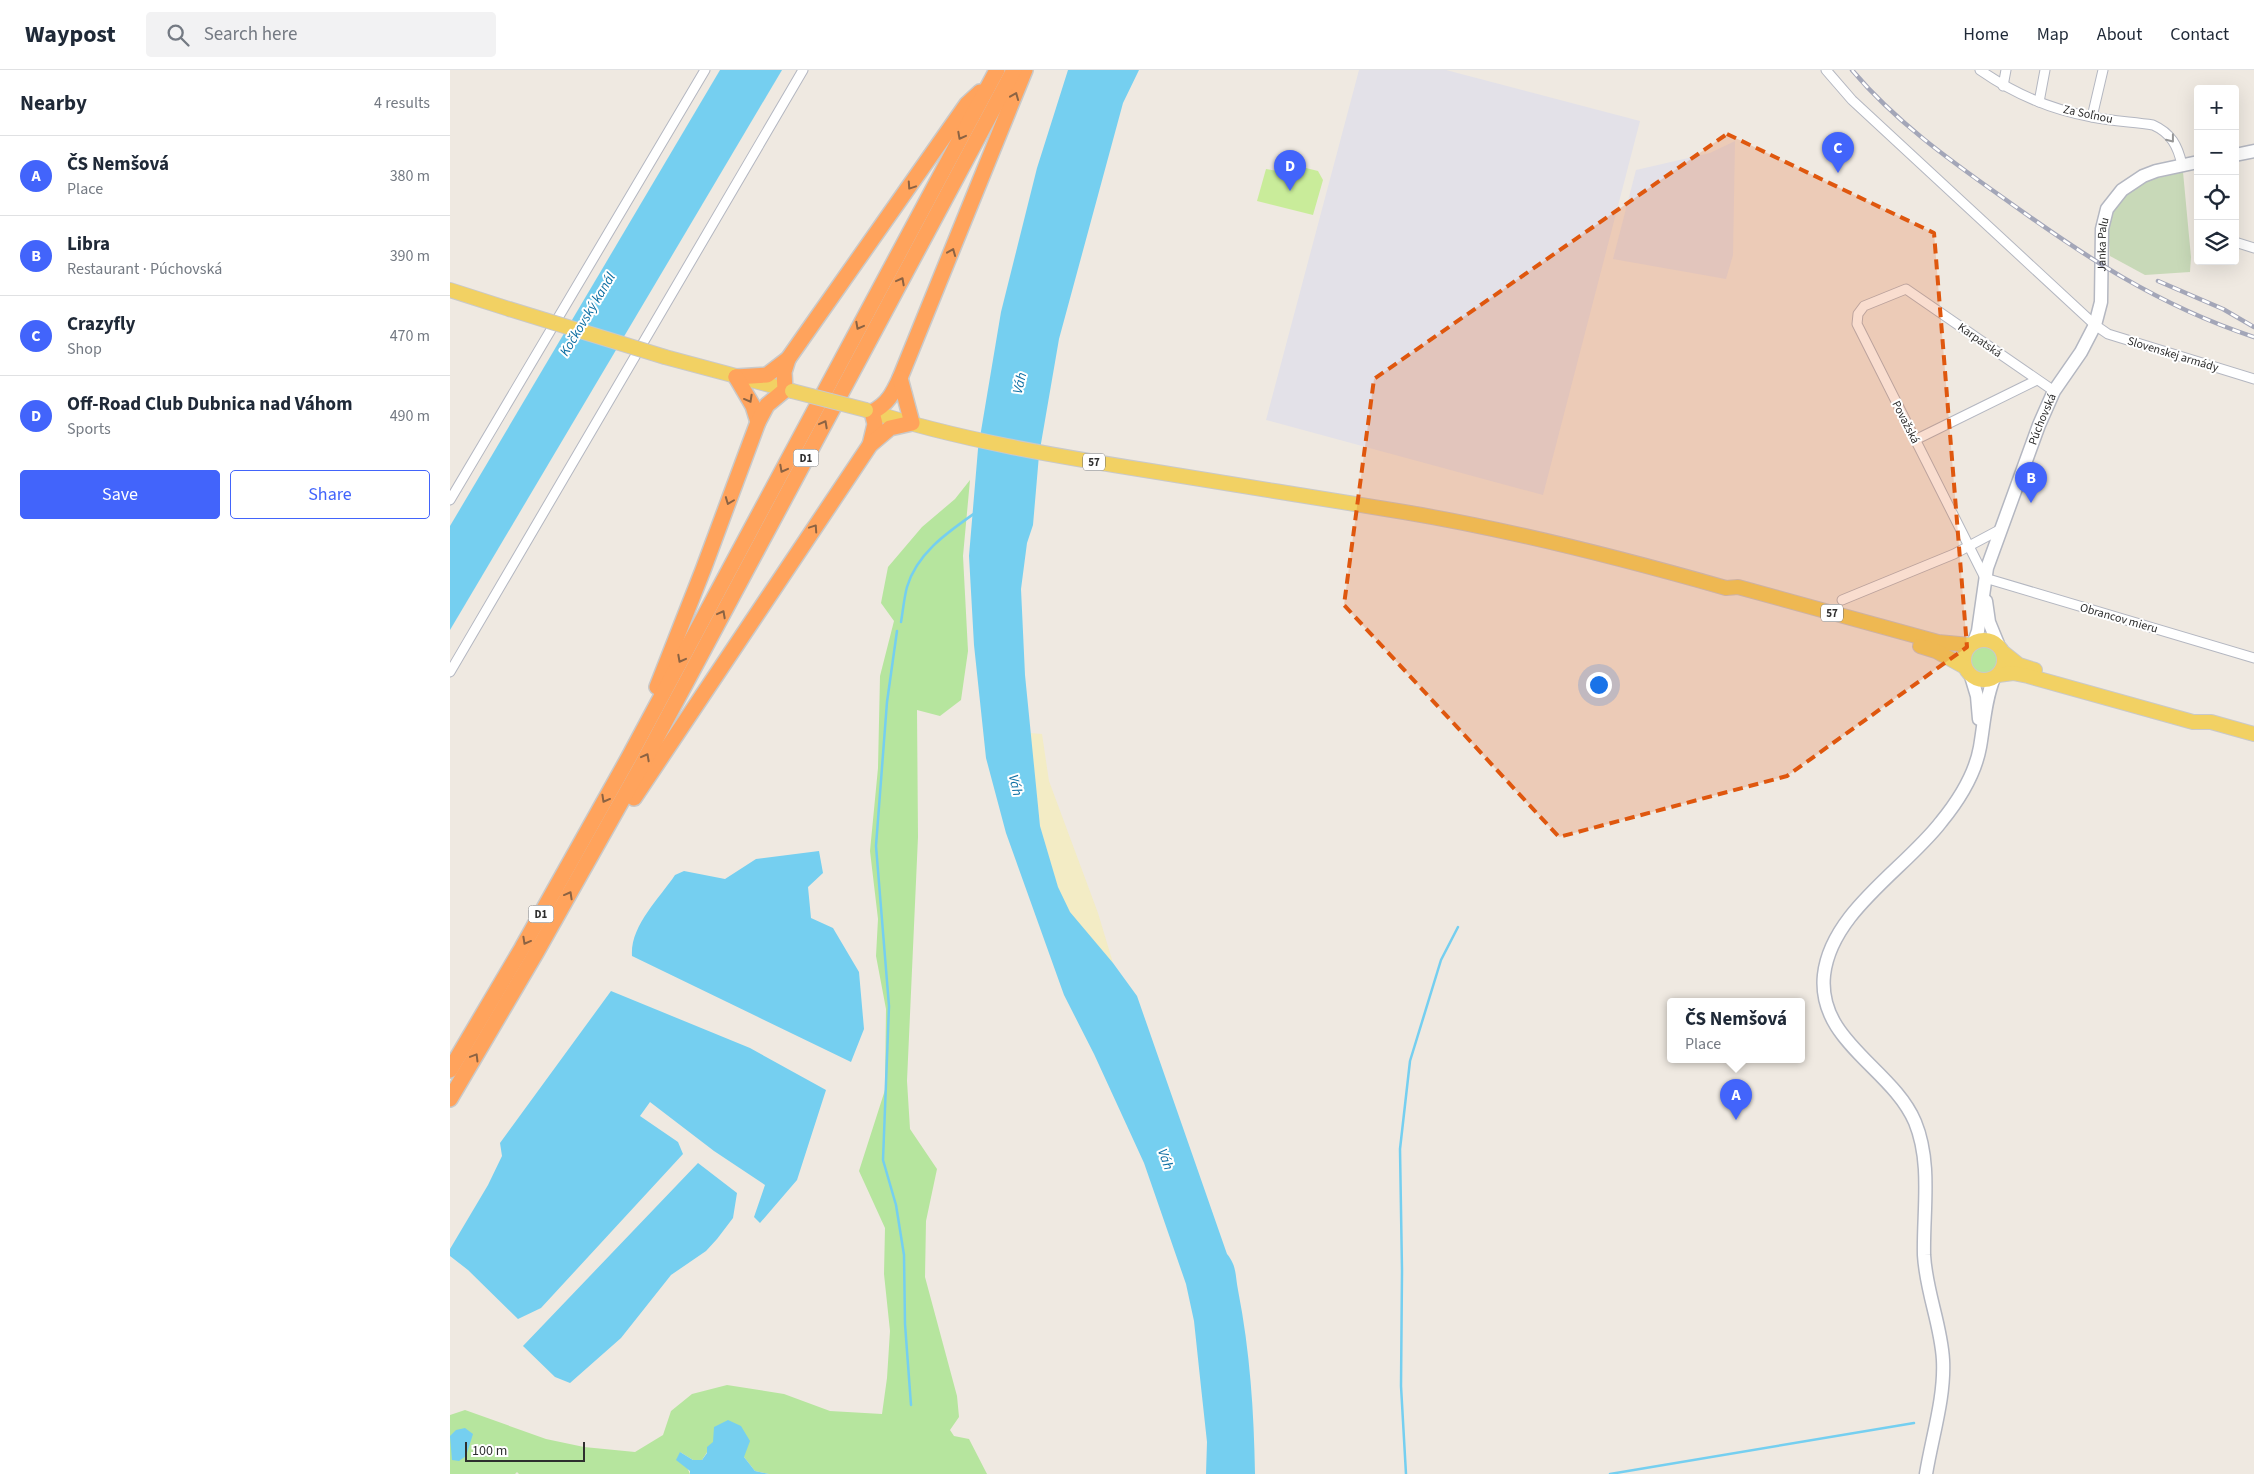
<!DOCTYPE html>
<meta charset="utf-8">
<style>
:root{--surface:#fff;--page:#f2f2f3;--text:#1f2937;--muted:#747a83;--line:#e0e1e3;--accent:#4264fb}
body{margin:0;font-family:"Source Sans 3",sans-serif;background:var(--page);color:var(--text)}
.controls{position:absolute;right:15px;top:15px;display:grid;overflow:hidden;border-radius:5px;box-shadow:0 5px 20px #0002}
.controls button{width:45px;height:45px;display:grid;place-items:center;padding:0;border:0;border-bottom:1px solid var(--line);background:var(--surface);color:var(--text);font:25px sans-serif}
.scale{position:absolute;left:15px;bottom:12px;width:120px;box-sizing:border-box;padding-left:5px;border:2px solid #2e2e2e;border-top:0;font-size:14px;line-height:18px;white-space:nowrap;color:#2e2e2e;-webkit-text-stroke:4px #fff;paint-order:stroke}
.you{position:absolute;left:1148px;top:614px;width:18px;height:18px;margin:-12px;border:4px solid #fff;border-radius:50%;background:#1a73e8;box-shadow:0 0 0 8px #1a73e833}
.badge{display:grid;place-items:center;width:32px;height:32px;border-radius:50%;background:var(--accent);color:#fff;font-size:16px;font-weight:700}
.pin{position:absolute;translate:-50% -41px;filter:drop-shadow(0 1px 2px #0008)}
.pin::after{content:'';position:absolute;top:26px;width:18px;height:15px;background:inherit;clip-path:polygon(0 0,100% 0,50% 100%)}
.popup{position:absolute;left:1217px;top:928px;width:138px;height:65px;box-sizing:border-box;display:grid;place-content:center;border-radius:5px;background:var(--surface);filter:drop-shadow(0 1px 4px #0005);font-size:16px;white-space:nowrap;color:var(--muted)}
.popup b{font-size:19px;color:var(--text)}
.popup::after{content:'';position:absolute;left:50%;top:100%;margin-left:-10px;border:10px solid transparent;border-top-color:var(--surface)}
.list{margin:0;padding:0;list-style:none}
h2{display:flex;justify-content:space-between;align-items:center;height:65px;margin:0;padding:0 20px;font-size:21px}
h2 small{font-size:16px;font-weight:400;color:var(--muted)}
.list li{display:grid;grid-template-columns:32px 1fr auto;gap:15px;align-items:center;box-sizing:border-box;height:80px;padding:0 20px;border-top:1px solid var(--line)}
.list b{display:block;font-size:19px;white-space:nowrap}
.list p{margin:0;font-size:16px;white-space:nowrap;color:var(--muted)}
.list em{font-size:16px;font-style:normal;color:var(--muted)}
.actions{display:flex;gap:10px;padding:15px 20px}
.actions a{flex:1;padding:11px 0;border:1px solid var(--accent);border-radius:5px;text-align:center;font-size:18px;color:var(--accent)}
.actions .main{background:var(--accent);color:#fff}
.icon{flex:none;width:28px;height:28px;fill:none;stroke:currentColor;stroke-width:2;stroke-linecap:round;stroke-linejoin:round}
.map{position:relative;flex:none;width:1804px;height:1404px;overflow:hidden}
header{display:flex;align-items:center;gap:30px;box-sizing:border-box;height:70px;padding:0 25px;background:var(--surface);border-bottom:1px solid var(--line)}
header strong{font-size:24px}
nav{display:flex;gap:28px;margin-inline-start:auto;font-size:18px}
.search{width:350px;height:45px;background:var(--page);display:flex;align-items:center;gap:12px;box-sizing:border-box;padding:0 18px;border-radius:5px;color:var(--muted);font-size:19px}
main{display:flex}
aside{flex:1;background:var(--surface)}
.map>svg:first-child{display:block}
.industrial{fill:#e3e1e8}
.green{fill:#b6e59e}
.sand{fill:#f3ecc5}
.cemetery{fill:#c8d9b8}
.pitch{fill:#c9ec9a}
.water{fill:#75cff0}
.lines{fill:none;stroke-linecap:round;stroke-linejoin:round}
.stream{stroke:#75cff0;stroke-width:2.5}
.street-casing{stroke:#b4b7c1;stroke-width:11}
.secondary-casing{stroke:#b4b7c1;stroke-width:15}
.primary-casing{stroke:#c9c9c9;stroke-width:16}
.highway-casing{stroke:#c9c9c9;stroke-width:18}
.street{stroke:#fff;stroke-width:9}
.secondary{stroke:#fff;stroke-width:12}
.primary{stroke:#f2d163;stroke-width:14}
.highway{stroke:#ffa35c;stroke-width:15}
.rail-casing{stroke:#a3a6b8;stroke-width:4.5}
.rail{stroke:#fff;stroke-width:2.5;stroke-dasharray:8;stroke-linecap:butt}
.primary-bridge-casing{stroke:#c9c9c9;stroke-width:16;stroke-linecap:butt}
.primary-bridge{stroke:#f2d163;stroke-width:14}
.oneway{stroke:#8c6343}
.oneway2{stroke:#969696}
.marked{fill:#df570e;fill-opacity:0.2;stroke:#df570e;stroke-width:4;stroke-dasharray:10 6;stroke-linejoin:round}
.labels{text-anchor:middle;stroke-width:4;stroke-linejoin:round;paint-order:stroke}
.shield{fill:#fff;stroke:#6d6d6d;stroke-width:1}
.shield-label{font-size:11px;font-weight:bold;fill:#2e2e2e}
.street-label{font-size:12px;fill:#2e2e2e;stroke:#fff}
.water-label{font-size:14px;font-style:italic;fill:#0d6fa3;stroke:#fff}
</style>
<header>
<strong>Waypost</strong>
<div class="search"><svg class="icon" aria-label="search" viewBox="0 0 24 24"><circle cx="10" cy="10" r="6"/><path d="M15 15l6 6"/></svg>Search here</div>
<nav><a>Home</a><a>Map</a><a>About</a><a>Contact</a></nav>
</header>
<main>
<aside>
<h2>Nearby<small>4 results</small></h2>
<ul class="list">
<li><span class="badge">A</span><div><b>ČS Nemšová</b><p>Place</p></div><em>380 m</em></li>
<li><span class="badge">B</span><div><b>Libra</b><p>Restaurant · Púchovská</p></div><em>390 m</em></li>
<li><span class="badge">C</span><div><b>Crazyfly</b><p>Shop</p></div><em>470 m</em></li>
<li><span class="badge">D</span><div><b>Off-Road Club Dubnica nad Váhom</b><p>Sports</p></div><em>490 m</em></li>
</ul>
<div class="actions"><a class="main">Save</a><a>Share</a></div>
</aside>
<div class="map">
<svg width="1804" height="1404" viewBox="0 0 1804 1404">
<rect width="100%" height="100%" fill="#efe9e1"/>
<!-- industrial -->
<g class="industrial">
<path d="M909 0H996L1190 51 1093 425 816 350Z"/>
<path d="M1285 71 1283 185 1276 209 1163 189 1186 100 1260 83Z"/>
</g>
<!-- green -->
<g class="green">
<path d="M520 410 513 486 518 581 511 630 490 646 467 640 468 767 457 1011 460 1059 487 1099 476 1151 475 1207 507 1326 509 1347 500 1360 504 1366 519 1369 537 1404H319L305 1401 294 1387 263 1373 252 1390H243L230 1382 240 1404H69L67 1402 65 1404H0V1345L15 1340 96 1369 134 1377 185 1382 213 1365 221 1341 242 1324 277 1315 334 1324 380 1341 432 1344 437 1308 440 1261 434 1204 435 1158 409 1101 435 1020 436 939 426 886 428 849 420 781 428 698 430 606 444 551 431 533 438 497 472 457 505 429Z"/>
<circle cx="1534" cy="590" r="13"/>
</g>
<!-- sand -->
<path class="sand" d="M580 663 592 664 599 711 648 843 663 893 619 842 608 818 590 756Z"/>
<!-- cemetery -->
<path class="cemetery" d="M1733 102 1741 187 1740 202 1695 205 1660 186 1658 156 1660 145 1675 126 1699 110Z"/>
<!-- pitch -->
<path class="pitch" d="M836 93 868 101 873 110 863 145 807 131 816 99 828 101Z"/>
<!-- water -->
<g class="water">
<path d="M270 0H332L0 560V456Z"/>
<path d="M618 0H689L673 33 609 269 589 385 583 455 577 473 571 519 575 605 590 756 608 817 620 842 663 893 687 926 777 1184C787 1196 785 1205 788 1220 800 1281 804 1342 805 1404H756L757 1372 751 1317 744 1251 736 1214 694 1093 644 984 614 925 556 763 536 688 524 575 519 486 528 379 551 242 587 98Z"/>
<path d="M369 781 373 803 358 817 361 848 383 858 409 902 414 959 401 992 182 886C180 856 209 829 225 805L234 801 275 809 306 789Z"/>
<path d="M161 921 300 978 376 1020 347 1110 310 1153 304 1147 315 1115 264 1081 200 1032 190 1046 228 1072 233 1084 91 1238 68 1249 18 1200 0 1186V1179L38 1115 52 1086 50 1073Z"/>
<path d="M248 1093 287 1123 283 1148 267 1169 256 1181 221 1205 171 1268 120 1313 105 1307 73 1276Z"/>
<path d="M278 1350 291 1356 300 1371 294 1387 305 1401 319 1404H240V1401L226 1390 230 1382 243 1390H252L257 1383V1377L263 1372 264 1357Z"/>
<path d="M15 1358 23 1364 16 1386 9 1391 2 1390 0 1366 6 1360Z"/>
</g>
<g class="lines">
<!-- stream -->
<g class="stream">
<path d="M451 552C453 541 454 528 457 517 467 483 498 462 525 443"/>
<path d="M447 561 437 632 426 776 439 936 433 1090 446 1135 454 1185 455 1254 461 1335"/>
<path d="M956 1404 951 1316 952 1201 950 1079 960 991 991 890 1008 857"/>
<path d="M1160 1404 1464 1353"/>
</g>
<!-- street casing -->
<g class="street-casing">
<g id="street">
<path d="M1376 0 1402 30 1645 255 1658 264 1804 309"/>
<path d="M1530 0C1563 23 1602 40 1642 47 1662 51 1683 52 1703 55 1721 63 1728 76 1732 95"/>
<path d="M1553 16 1556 0"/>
<path d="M1589 32 1595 0"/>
<path d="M1642 47 1653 0"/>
<path d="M1785 172 1804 178"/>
<path d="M1604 321 1456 219 1414 236 1408 244 1407 254 1535 508 1804 588"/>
<path d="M1465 370 1587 310"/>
<path d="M0 430 255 0"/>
<path d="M1392 530 1504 484 1551 459"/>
<path d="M0 602 353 0"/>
</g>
</g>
<!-- secondary casing -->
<g class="secondary-casing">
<g id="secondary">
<path d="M1785 85 1804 81"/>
<path d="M1536 531 1539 552 1548 574"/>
<path id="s1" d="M1524 572 1528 561 1537 498 1589 355 1604 321 1631 282 1645 255 1651 232 1652 159 1657 139 1672 120 1693 106 1706 101 1748 92"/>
<path d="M1521 606 1527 626 1529 649"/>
<path d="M1476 1404C1482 1367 1495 1327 1493 1290 1491 1254 1476 1222 1474 1185 1473 1141 1482 1093 1465 1052 1442 998 1367 971 1374 905 1381 842 1455 799 1491 752 1509 730 1525 705 1530 677 1534 654 1535 630 1544 608"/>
</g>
</g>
<!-- primary casing -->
<g class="primary-casing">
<g id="primary">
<path d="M0 220 59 239"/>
<path d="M215 287 342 321"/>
<path d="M416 340C509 370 606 386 701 401 785 415 870 428 954 442 1062 460 1171 488 1276 518L1288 517 1488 572 1520 575"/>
<circle cx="1534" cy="590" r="20"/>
<path d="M1470 576 1486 581 1515 597"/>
<path d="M1554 583 1569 595 1585 600"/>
<path d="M1548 605 1563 603 1578 606 1743 652H1761L1804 664"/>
</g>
</g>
<!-- highway casing -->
<g class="highway-casing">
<g id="highway">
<path d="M286 307 317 305 338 289 517 34 530 22"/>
<path d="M286 307 303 336 308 352"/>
<path d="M420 375 425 354 422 342C438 334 443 323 450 308L575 0"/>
<path d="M207 617 253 500 308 352 317 335 335 320 334 302 338 289"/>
<path d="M184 728 420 375 440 358 462 353 450 308"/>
<path d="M0 1000 72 878 179 687 547 0"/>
<path d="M0 1029 86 883 193 693 564 0"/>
</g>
</g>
<!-- street -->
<use href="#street" class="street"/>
<!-- secondary -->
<use href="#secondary" class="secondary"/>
<!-- primary -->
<use href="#primary" class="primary"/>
<!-- highway -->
<use href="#highway" class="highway"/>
<!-- rail casing -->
<g class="rail-casing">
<g id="rail">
<path d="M1402 0C1445 51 1498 89 1552 127 1634 186 1707 235 1804 267"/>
<path d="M1708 211 1773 239 1804 257"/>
</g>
</g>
<!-- rail -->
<use href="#rail" class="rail"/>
<!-- primary-bridge casing -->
<g class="primary-bridge-casing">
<g id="primary-bridge">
<path d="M59 239 215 287"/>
<path d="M342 321 416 340"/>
</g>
</g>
<!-- primary-bridge -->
<use href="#primary-bridge" class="primary-bridge"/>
</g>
<!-- one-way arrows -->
<defs><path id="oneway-chevron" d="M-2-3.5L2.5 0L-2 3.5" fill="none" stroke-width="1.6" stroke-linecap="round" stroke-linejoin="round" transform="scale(1.25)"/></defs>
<g class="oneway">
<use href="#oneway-chevron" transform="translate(565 26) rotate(-68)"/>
<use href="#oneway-chevron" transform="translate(511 66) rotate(118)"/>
<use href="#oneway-chevron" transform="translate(461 116) rotate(124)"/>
<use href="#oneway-chevron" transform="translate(502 182) rotate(-68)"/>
<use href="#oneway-chevron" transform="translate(451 211) rotate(-62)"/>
<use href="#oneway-chevron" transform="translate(409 256) rotate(118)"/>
<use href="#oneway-chevron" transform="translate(299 329) rotate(61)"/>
<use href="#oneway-chevron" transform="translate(374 354) rotate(-62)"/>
<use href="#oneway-chevron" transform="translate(333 399) rotate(118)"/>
<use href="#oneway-chevron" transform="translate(279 431) rotate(111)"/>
<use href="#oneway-chevron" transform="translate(364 458) rotate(-56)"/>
<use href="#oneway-chevron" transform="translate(272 544) rotate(-62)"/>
<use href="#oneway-chevron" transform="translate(231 589) rotate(118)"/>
<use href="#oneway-chevron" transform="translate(196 687) rotate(-62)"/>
<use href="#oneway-chevron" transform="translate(155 729) rotate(119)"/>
<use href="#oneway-chevron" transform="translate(119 825) rotate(-61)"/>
<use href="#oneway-chevron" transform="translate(76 871) rotate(119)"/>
<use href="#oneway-chevron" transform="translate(25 987) rotate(-59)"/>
</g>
<use class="oneway2" href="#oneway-chevron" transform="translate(1721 69) rotate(52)"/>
<!-- marked area -->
<path class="marked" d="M1277 64 1484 163 1517 577 1337 706 1109 767 894 535 924 309Z"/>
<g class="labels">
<!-- shield labels -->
<g class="shield">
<rect x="343.5" y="379.5" width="25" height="17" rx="4"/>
<rect x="633" y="383.5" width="22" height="17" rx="4"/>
<rect x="1371" y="534.5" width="22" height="17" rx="4"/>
<rect x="78.5" y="835.5" width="25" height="17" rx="4"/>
</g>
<g class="shield-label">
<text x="356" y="392">D1</text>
<text x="644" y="396">57</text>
<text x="1382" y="547">57</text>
<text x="91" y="848">D1</text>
</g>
<!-- street labels -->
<g class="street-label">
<text transform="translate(1638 44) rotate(12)" y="4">Za Soľnou</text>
<text dy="4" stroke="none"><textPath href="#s1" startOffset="424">Janka Palu</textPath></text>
<text transform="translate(1530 270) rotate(35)" y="4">Karpatská</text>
<text transform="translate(1723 284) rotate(17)" y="4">Slovenskej armády</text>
<text dy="4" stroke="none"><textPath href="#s1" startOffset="234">Púchovská</textPath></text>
<text transform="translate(1456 352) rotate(63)" y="4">Považská</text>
<text transform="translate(1669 548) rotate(16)" y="4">Obrancov mieru</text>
</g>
<!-- water labels -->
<g class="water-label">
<text transform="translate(137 244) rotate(-59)" y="5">Kočkovský kanál</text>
<text transform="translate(569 313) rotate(-77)" y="5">Váh</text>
<text transform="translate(566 715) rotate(77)" y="5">Váh</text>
<text transform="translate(716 1089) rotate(70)" y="5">Váh</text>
</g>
</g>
</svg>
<div class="controls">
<button>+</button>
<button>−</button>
<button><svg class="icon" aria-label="locate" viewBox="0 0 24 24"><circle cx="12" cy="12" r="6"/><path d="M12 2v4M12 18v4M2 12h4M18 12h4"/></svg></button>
<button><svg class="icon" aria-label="layers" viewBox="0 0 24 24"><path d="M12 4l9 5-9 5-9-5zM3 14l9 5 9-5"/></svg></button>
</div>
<div class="scale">100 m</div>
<div class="you"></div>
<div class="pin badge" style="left:1286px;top:1050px">A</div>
<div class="popup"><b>ČS Nemšová</b>Place</div>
<div class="pin badge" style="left:1581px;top:433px">B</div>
<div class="pin badge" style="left:1388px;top:103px">C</div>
<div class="pin badge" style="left:840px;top:121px">D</div>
</div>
</main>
